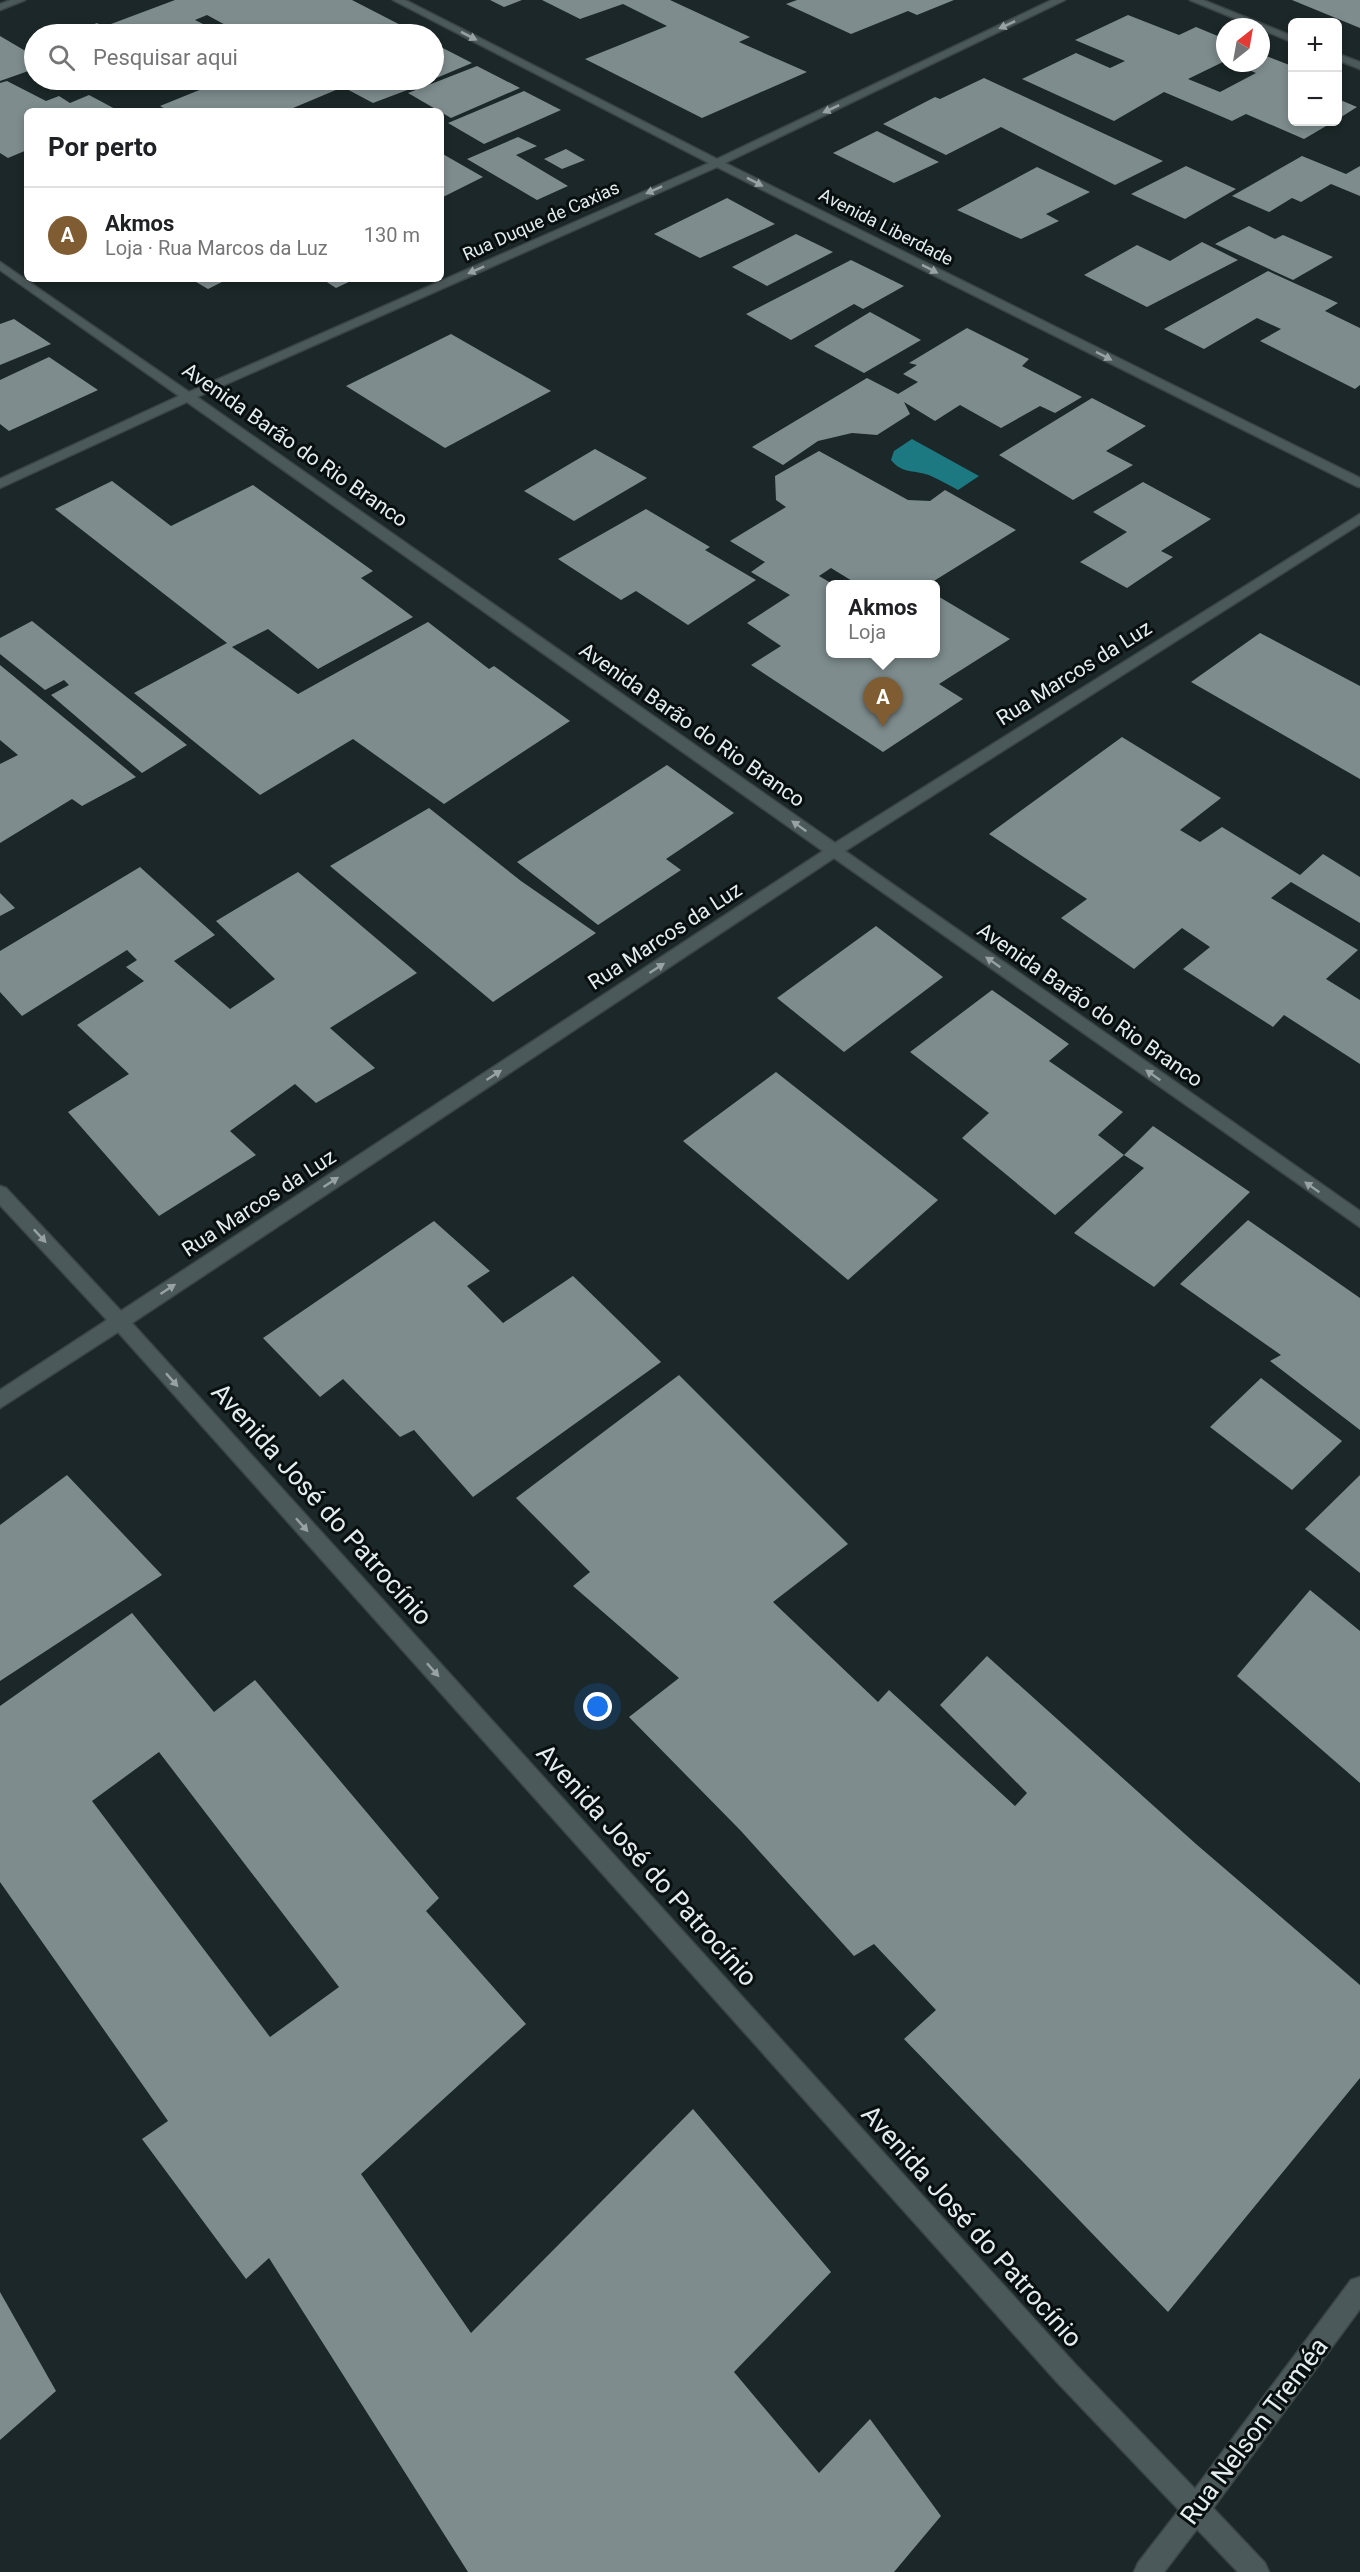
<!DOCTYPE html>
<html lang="pt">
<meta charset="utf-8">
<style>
:root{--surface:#fff;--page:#f2f2f2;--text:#202124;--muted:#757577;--line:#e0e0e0;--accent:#7f5c32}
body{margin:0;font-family:Roboto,sans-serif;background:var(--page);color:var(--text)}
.controls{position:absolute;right:18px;top:18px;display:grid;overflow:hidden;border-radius:9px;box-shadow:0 3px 9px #0003}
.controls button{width:54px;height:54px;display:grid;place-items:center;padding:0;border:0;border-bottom:2px solid var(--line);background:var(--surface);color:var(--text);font:30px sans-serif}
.compass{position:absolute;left:1216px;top:18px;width:54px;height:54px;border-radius:50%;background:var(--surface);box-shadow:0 3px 9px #0003;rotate:31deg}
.you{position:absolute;left:598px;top:1707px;width:21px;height:21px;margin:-15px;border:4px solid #fff;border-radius:50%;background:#1a73e8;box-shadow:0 0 0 9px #1a73e833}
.badge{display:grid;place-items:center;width:39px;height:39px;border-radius:50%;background:var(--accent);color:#fff;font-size:20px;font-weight:700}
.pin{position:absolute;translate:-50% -50px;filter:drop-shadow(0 2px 3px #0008)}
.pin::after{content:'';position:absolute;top:32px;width:21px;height:18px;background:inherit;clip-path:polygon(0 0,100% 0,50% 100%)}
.popup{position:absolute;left:826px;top:580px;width:114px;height:78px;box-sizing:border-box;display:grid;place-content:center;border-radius:9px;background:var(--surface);filter:drop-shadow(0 2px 4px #0005);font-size:20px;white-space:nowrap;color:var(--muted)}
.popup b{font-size:22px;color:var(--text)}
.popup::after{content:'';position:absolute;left:50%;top:100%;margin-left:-12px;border:12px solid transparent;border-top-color:var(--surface)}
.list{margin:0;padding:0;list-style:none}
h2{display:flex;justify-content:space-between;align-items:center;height:78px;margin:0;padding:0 24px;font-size:26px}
h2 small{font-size:20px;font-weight:400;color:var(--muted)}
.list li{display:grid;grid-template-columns:39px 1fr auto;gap:18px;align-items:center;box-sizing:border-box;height:96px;padding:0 24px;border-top:2px solid var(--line)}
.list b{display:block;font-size:22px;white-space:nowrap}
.list p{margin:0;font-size:20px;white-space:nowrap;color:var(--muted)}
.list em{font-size:20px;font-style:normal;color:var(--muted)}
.icon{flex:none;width:33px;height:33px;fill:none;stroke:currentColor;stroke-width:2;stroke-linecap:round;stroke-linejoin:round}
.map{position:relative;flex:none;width:1360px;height:2572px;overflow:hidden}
.search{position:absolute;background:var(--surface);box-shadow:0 3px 9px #0003;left:24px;top:24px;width:420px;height:66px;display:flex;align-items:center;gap:15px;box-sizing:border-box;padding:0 21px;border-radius:33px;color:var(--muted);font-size:22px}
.panel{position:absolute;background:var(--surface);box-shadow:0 3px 9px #0003;left:24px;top:108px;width:420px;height:174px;border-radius:9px}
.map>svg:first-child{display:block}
.water{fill:#1c7982}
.building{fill:#7e8c8d;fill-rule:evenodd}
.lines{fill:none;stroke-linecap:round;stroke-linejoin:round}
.minor-casing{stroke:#3b4546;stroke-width:3}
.minor{fill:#4c595b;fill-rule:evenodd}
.oneway{fill:#98a2a4}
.labels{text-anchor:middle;stroke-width:6;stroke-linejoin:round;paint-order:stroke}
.far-street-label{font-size:18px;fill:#e4eced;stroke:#090f0f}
.street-label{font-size:21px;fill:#e4eced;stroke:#090f0f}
.near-street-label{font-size:26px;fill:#e4eced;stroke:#090f0f}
</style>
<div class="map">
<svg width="1360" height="2572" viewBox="0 0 1360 2572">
<rect width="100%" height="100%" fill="#1b2728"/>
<!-- water -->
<path class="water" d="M912 439 979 476 958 490C949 485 940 480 931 476 915 469 903 475 891 460L894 451Z"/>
<!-- building -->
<g class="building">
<path d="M175 0H352L418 34H286L268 25 242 34 207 15 195 20 223 34H128L111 24Z"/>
<path d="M490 0H522L504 7Z"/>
<path d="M542 0H670L750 37 739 42 807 72 702 118 585 59 667 26 623 4 580 19Z"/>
<path d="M797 0H954L917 15 908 11 851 34 786 4Z"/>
<path d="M1292 0H1360V28Z"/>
<path d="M1128 15 1179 35 1196 27 1225 39V61L1188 79 1220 92 1256 73 1231 63H1261V54L1292 66V122H1333L1304 139 1246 114 1232 121 1164 92 1114 121 1022 79 1076 53 1110 68 1125 61 1075 40Z"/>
<path d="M97 23 117 34H68Z"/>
<path d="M0 36 34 56V69L0 81Z"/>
<path d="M434 44H435L472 63 434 79Z"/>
<path d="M477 66 520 88 451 118 408 93Z"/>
<path d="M984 78 1163 161 1115 185 1001 127 946 155 883 124 935 97 940 99Z"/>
<path d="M224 80H246L261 87 278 80H392L410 89 373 103 343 87 286 111H260L255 108 248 111H169L160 106Z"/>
<path d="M398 80H432L412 88Z"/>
<path d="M7 81 46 101 59 96 70 103 89 95 119 111H27V150L8 158 0 153V83Z"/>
<path d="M524 91 561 110 484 144 448 123Z"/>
<path d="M1338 99 1357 107 1338 119Z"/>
<path d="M877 131 939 162 894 183 833 153Z"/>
<path d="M518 137 537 146 516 155 568 186 537 200 467 159Z"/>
<path d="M566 149 585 160 562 169 544 159Z"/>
<path d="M441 153 483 177 441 198Z"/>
<path d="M1302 156 1346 174 1360 166V196L1331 184 1301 202 1292 198 1269 212 1232 196Z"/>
<path d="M1186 166 1236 189 1185 219 1131 194Z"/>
<path d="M1037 167 1090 192 1046 214 1059 221 1021 239 957 210Z"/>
<path d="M727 198 775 224 700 258 654 234Z"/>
<path d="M1249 226 1275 239 1283 235 1333 257 1293 280 1215 244Z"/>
<path d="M796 234 833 252 767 286 732 267Z"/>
<path d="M1202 242 1238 260 1147 307 1084 275 1137 245 1170 261Z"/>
<path d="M851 260 904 286 863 309 854 304 791 340 746 314Z"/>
<path d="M1268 271 1338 303 1325 311 1360 328V385L1355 389 1260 341 1281 329 1257 318 1204 349 1164 329Z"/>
<path d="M191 279H228L208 289Z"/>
<path d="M322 279H355L336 288Z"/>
<path d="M870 312 921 340 864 373 814 346Z"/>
<path d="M14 319 51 344 0 365V324Z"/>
<path d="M967 328 1029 359 1022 366 1082 397 1055 413 1040 406 1001 428 960 405 935 421 904 402 910 414 877 435 852 433 818 441 783 465 752 447 867 378 898 394 918 382 903 374 917 365 909 363Z"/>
<path d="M451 334 551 391 445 448 346 386Z"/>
<path d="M49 357 98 390 9 431 0 424V380Z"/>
<path d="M1092 398 1146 426 1106 451 1133 465 1073 500 999 455Z"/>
<path d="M595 449 647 478 574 521 524 491Z"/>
<path d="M819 451 908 500 930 501 945 490 1016 530 929 584H857L831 568 819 576 831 583V654H936V595L1010 639 939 684 963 699 883 752 751 665 781 646 747 623 790 595 751 572 765 562 730 541 786 507 776 500 775 476Z"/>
<path d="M112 481 171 526 253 485 373 571 361 578 413 617 318 669 268 629 232 647 298 694 428 622 489 669 494 666 570 721 444 804 353 739 260 795 134 693 227 643 55 509Z"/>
<path d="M1143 482 1211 519 1161 551 1173 557 1127 588 1080 562 1127 532 1093 512Z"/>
<path d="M646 509 710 547 705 550 756 580 688 625 636 591 621 600 558 559Z"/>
<path d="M32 621 89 667 187 745 142 773 51 695 69 685 64 680 45 690 0 654V638Z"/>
<path d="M1260 633 1360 686V779L1191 682Z"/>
<path d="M0 665 136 777 82 806 72 799 0 843V764L18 755 0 740Z"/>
<path d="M1122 737 1221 798 1180 830 1200 842 1222 827 1300 875 1323 854 1360 877V923L1291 882 1271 898 1358 950 1326 979 1360 1000V1064L1284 1015 1273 1027 1183 969 1210 947 1182 928 1134 969 1061 918 1087 899 989 834Z"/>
<path d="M667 765 734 813 666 859 681 870 598 925 517 862Z"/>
<path d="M429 808 521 881 596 933 493 1002 330 866Z"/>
<path d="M140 867 215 935 174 961 230 1009 275 979 216 921 298 872 417 973 330 1028 375 1068 316 1103 295 1084 230 1131 256 1155 159 1216 68 1112 129 1074 77 1025 144 981 126 967 137 960 127 950 22 1016 0 992V951Z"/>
<path d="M0 893 15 908 0 916Z"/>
<path d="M876 926 943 977 844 1052 777 998Z"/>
<path d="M992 990 1069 1044 1049 1061 1123 1112 1098 1135 1124 1155 1055 1215 962 1138 989 1113 910 1052Z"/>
<path d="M776 1072 938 1200 848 1280 683 1141Z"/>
<path d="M1153 1126 1250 1192 1154 1287 1074 1233 1144 1168 1124 1155Z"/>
<path d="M1248 1220 1360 1298V1430L1270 1361 1281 1355 1180 1284Z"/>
<path d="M434 1221 490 1271 467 1286 503 1323 573 1276 661 1362 473 1497 414 1430 400 1437 343 1379 320 1397 263 1338Z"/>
<path d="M679 1375 848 1544 773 1602 878 1702 889 1690 1015 1806 1027 1793 940 1705 987 1656 1196 1844 1360 1985V2078L1168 2312 904 2039 936 2010 874 1944 854 1956 741 1831 629 1717 679 1678 573 1586 590 1572 516 1498Z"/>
<path d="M1261 1378 1342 1441 1292 1490 1210 1427Z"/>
<path d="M67 1475 162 1575 0 1681V1525Z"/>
<path d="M1360 1475V1573L1305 1529Z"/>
<path d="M1310 1590 1360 1631V1783L1237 1676Z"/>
<path d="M132 1613 214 1712 255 1680 439 1898 426 1911 526 2024 361 2174 471 2333 693 2109 831 2272 734 2372 819 2473 870 2419 941 2516 894 2572H468L269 2258 246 2279 142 2139 168 2121 0 1882V1706ZM159 1752 339 1987 270 2037 92 1801Z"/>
<path d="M0 2292 56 2391 0 2440Z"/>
</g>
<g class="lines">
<!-- minor casing -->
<g class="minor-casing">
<g id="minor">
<path d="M11 0H25L0 10V4Z"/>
<path d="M393 0H405L717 159 1052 0H1065L725 163 1360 478V487L1356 486 717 167 197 397 835 843 1360 514V524L845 851 1360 1211V1227L834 858 132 1323 1075 2364 1195 2489 1351 2280 1360 2277V2309L1213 2508 1265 2563 1269 2572H1238L1197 2529 1164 2572H1134L1138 2563 1179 2510 1057 2382 118 1332 0 1408V1390L107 1320 0 1205V1186L6 1188 121 1311 823 851 187 402 0 488V479L179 396 0 270V262L189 392 709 163Z"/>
<path d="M1190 0H1203L1292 36V42Z"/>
<path d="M1338 54 1360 62V69L1338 60Z"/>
</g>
</g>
<!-- minor -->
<use href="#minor" class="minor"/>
</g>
<!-- one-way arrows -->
<defs><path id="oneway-solid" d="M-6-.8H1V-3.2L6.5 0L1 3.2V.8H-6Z" transform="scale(1.5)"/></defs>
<g class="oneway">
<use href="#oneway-solid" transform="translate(1007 25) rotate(155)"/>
<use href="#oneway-solid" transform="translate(469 36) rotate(27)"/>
<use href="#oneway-solid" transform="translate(831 109) rotate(155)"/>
<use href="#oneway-solid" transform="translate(755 182) rotate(27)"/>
<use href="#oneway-solid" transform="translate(654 190) rotate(156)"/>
<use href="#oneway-solid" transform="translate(930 269) rotate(27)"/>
<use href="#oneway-solid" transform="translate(476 270) rotate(156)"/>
<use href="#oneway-solid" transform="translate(1104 356) rotate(27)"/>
<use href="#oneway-solid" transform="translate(799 826) rotate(-145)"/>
<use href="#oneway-solid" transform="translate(993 962) rotate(-145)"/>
<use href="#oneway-solid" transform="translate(657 968) rotate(-33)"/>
<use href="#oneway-solid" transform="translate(494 1075) rotate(-33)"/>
<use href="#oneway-solid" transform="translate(1153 1075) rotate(-145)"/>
<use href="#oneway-solid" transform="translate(331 1182) rotate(-33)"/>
<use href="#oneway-solid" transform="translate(1312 1187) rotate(-145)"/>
<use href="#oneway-solid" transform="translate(40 1236) rotate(47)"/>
<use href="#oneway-solid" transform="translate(168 1289) rotate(-33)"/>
<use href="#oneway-solid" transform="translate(172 1380) rotate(48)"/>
<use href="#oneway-solid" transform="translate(302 1525) rotate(48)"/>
<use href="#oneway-solid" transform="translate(433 1670) rotate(48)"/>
</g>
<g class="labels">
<!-- far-street labels -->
<g class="far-street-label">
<text transform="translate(541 221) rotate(-24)" y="6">Rua Duque de Caxias</text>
<text transform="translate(886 227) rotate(27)" y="6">Avenida Liberdade</text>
</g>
<!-- street labels -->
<g class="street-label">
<text transform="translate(295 445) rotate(35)" y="7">Avenida Barão do Rio Branco</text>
<text transform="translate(1074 673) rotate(-32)" y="7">Rua Marcos da Luz</text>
<text transform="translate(692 725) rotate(35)" y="7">Avenida Barão do Rio Branco</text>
<text transform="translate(665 936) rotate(-33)" y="7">Rua Marcos da Luz</text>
<text transform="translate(1090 1005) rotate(35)" y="7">Avenida Barão do Rio Branco</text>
<text transform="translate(259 1203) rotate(-33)" y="7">Rua Marcos da Luz</text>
</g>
<!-- near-street labels -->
<g class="near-street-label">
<text transform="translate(322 1504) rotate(48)" y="9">Avenida José do Patrocínio</text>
<text transform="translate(647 1865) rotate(48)" y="9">Avenida José do Patrocínio</text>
<text transform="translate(972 2226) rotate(48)" y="9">Avenida José do Patrocínio</text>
<text transform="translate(1254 2431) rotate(-53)" y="9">Rua Nelson Treméa</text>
</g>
</g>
</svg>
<div class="controls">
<button>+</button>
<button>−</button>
</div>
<svg class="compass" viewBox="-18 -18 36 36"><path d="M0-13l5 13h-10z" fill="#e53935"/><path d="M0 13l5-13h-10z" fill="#757577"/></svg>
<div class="you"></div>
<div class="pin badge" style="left:883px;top:727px">A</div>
<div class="popup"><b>Akmos</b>Loja</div>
<div class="search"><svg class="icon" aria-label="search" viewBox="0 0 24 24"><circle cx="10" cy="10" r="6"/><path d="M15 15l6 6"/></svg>Pesquisar aqui</div>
<section class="panel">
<h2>Por perto<small></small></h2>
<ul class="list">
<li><span class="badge">A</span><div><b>Akmos</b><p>Loja · Rua Marcos da Luz</p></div><em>130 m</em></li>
</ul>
</section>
</div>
